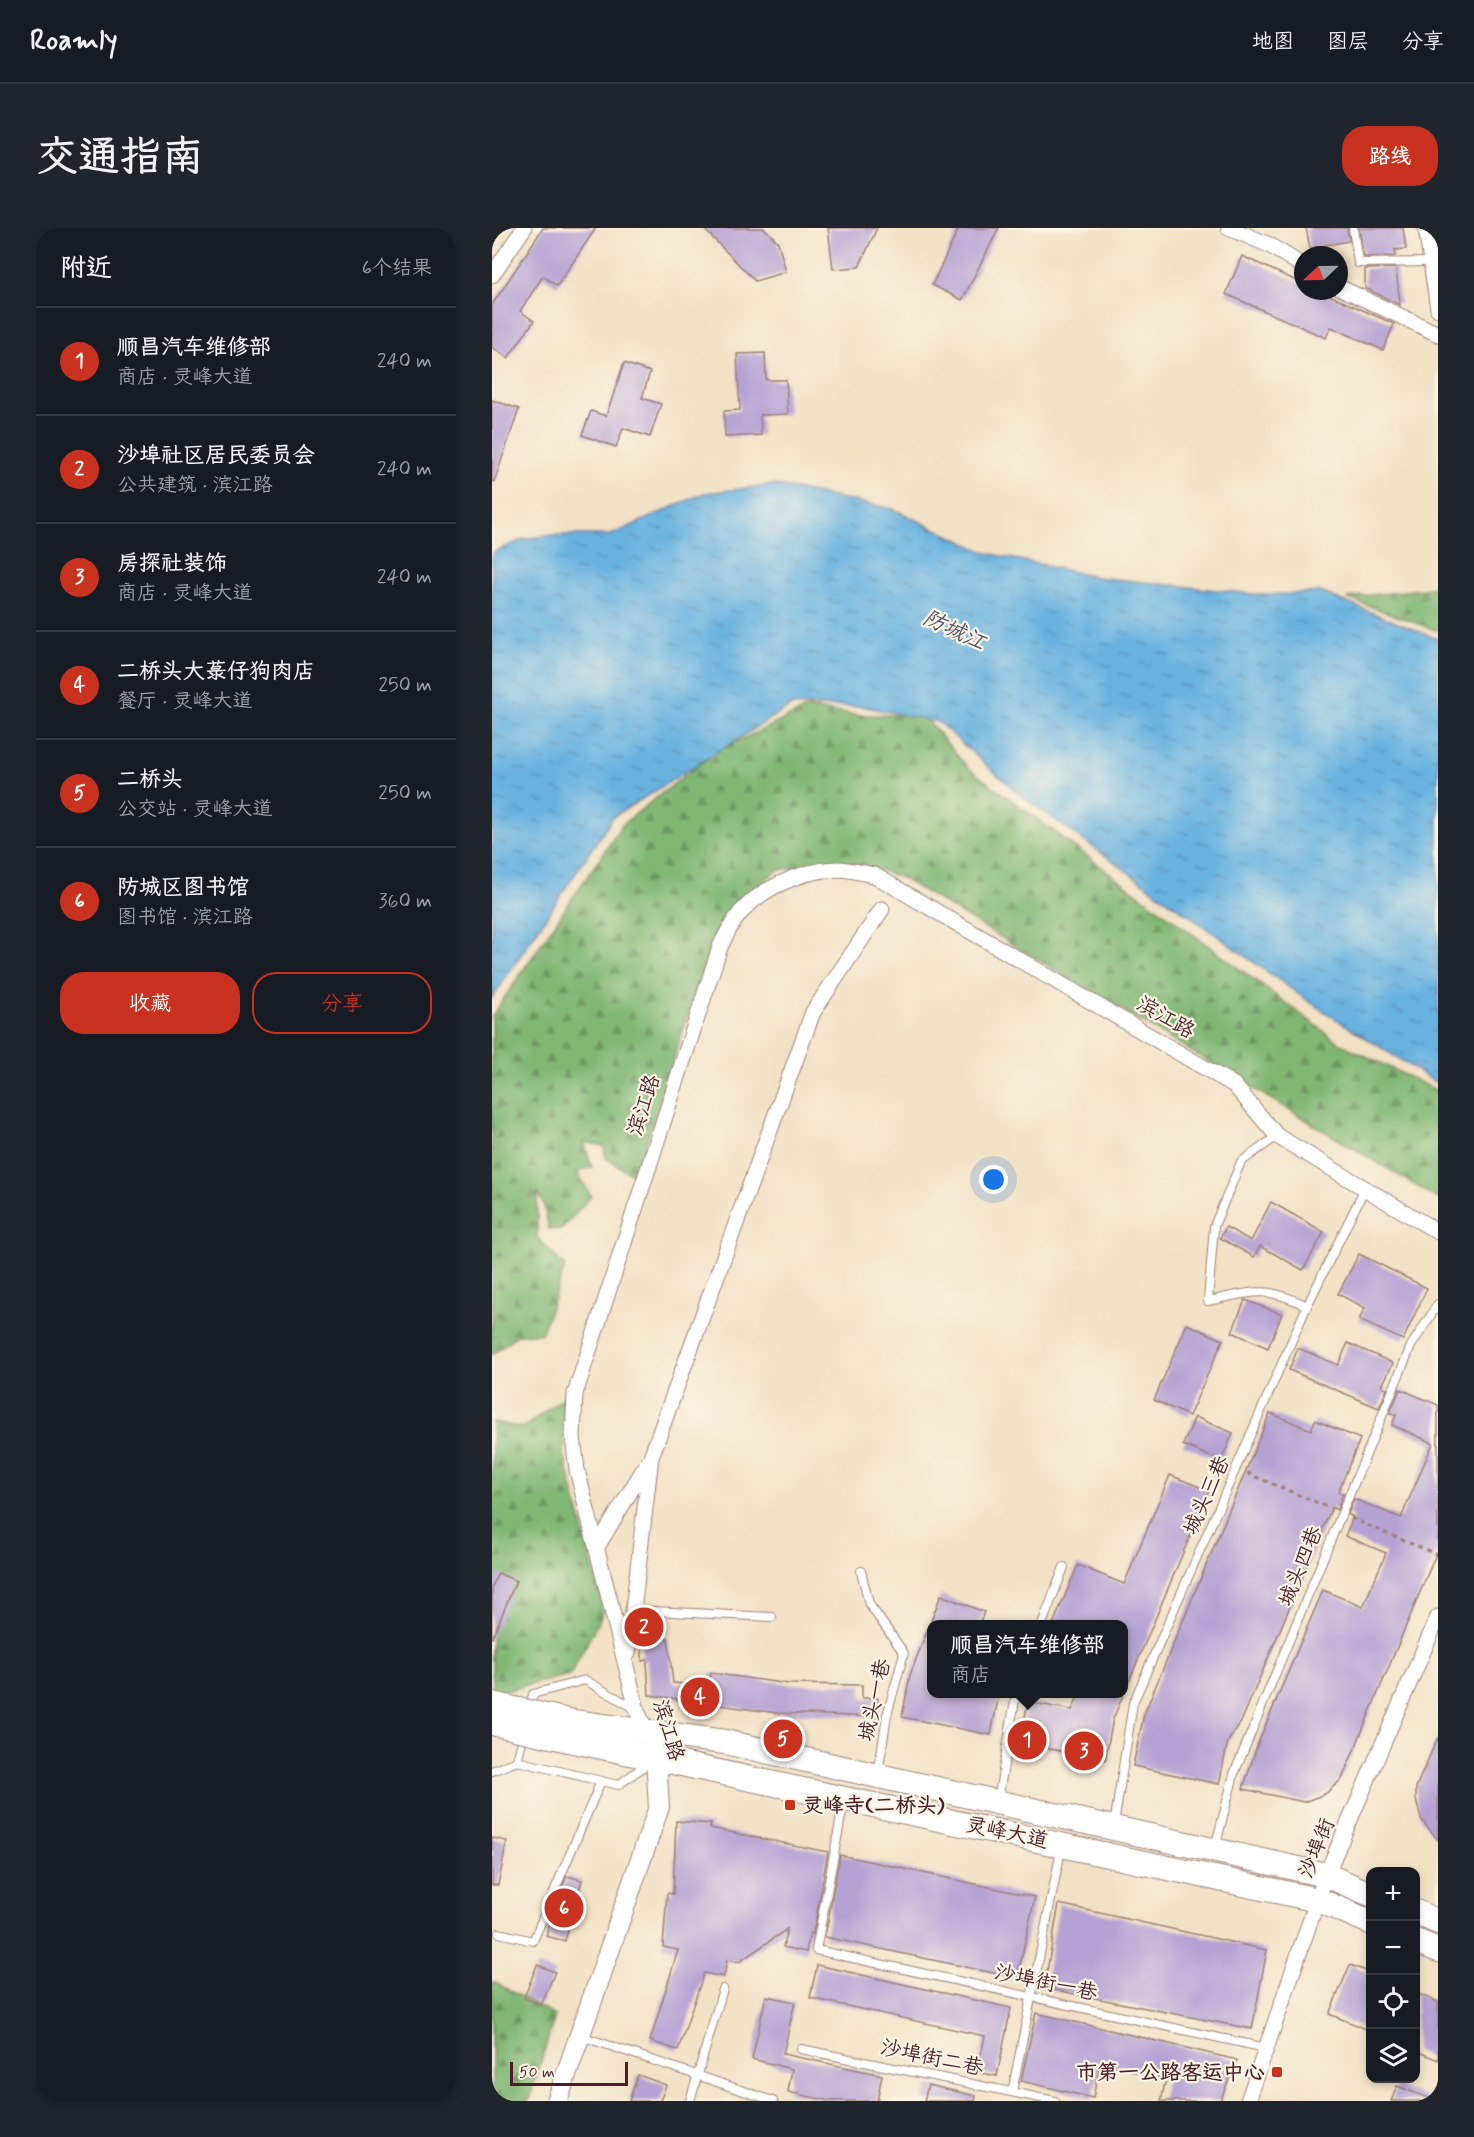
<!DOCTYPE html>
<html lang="zh">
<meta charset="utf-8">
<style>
:root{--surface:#171b24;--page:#20242c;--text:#f1f3f6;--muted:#9ea1a6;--line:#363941;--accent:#c8321e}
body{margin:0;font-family:Mynerve,"LXGW WenKai TC",sans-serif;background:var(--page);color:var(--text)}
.controls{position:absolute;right:18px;bottom:18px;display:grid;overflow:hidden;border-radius:12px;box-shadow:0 3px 9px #0003}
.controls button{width:54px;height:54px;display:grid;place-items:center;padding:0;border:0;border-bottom:2px solid var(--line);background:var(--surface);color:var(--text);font:30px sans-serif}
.compass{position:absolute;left:802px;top:18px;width:54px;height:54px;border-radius:50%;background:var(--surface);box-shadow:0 3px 9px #0003;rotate:248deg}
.scale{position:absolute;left:18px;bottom:15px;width:118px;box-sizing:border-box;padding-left:6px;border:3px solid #4a1f2b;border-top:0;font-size:16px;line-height:21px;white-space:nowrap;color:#4a1f2b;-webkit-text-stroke:4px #fcf5e5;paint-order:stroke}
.you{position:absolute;left:502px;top:952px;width:21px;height:21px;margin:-15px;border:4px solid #fff;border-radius:50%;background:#1a73e8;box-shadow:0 0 0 9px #1a73e833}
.badge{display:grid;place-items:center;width:39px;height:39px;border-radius:50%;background:var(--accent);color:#fff;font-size:20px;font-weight:700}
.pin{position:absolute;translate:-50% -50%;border:3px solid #fff;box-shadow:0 2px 6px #0006}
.popup{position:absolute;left:435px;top:1392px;width:201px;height:78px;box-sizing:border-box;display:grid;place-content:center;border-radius:12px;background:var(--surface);filter:drop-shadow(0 2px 4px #0005);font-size:20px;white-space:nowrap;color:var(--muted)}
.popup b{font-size:22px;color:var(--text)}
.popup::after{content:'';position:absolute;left:50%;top:100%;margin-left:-12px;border:12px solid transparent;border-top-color:var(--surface)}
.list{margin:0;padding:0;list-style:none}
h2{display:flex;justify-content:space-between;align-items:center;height:78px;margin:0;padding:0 24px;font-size:26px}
h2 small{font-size:20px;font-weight:400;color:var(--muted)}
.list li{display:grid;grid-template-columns:39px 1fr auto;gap:18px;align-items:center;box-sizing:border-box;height:108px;padding:0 24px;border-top:2px solid var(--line)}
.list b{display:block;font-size:22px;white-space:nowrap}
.list p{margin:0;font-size:20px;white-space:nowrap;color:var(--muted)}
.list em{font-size:20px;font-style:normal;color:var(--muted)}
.actions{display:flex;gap:12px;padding:18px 24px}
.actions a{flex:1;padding:14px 0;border:2px solid var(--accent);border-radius:24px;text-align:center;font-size:21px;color:var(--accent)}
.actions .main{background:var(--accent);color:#fff}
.icon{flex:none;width:33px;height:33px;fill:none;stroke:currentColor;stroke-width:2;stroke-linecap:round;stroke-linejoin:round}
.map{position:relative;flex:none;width:946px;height:1873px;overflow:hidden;border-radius:24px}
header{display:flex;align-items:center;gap:36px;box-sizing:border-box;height:84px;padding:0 30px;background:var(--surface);border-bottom:2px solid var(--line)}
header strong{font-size:28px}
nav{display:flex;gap:33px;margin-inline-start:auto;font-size:21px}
.intro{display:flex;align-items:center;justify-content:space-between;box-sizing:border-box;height:144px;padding:0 36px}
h1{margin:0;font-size:42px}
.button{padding:15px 27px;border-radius:24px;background:var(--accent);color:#fff;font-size:21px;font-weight:700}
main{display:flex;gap:36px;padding:0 36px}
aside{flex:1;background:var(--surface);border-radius:24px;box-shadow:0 3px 9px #0003}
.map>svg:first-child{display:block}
.forest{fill:url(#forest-firs);stroke:#656b4f;stroke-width:1.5}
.water{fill:url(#water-ripples);stroke:#596886;stroke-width:1.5}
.building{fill:#b5a2d4}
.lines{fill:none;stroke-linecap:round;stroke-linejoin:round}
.service-casing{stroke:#9e8078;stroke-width:10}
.minor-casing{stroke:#9e8078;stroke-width:17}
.tertiary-casing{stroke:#9e8078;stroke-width:22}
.primary-casing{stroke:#9e8078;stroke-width:26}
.path{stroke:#9e8078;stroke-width:3;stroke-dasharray:4.5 4.5;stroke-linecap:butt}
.service{stroke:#fff;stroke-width:8}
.minor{stroke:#fff;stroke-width:15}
.tertiary{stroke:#fff;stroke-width:20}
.primary{stroke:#fff;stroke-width:24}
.primary-bridge-casing{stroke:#9e8078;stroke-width:26;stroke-linecap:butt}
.primary-bridge{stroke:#fff;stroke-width:24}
.poi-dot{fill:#c8321e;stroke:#fcf5e5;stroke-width:2}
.labels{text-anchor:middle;stroke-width:4.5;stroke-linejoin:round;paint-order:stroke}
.street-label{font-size:21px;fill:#4a1f2b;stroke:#fcf5e5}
.poi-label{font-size:21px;font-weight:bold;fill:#4a1f2b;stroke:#fcf5e5;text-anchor:start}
.water-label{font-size:22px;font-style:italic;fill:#54526a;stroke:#fcf5e5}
</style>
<header>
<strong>Roamly</strong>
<nav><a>地图</a><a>图层</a><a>分享</a></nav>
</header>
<div class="intro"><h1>交通指南</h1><a class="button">路线</a></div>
<main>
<aside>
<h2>附近<small>6个结果</small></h2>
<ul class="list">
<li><span class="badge">1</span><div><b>顺昌汽车维修部</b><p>商店 · 灵峰大道</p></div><em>240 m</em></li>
<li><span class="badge">2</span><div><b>沙埠社区居民委员会</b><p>公共建筑 · 滨江路</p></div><em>240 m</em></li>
<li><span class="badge">3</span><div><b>房探社装饰</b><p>商店 · 灵峰大道</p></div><em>240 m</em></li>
<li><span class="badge">4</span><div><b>二桥头大菉仔狗肉店</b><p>餐厅 · 灵峰大道</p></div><em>250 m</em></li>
<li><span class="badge">5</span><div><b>二桥头</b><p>公交站 · 灵峰大道</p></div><em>250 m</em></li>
<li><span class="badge">6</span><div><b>防城区图书馆</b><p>图书馆 · 滨江路</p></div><em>360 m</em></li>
</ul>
<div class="actions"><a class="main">收藏</a><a>分享</a></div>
</aside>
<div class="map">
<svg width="946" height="1873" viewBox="0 0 946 1873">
<defs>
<pattern id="forest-firs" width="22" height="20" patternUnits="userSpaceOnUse" patternTransform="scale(1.5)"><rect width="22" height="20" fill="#80b773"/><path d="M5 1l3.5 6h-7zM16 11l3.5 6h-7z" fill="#6b945f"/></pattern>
<pattern id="water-ripples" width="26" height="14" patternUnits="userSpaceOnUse" patternTransform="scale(1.5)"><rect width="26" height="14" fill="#68b2e0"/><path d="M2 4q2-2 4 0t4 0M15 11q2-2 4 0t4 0" fill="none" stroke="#5890b6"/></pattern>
</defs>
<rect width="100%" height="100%" fill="#fcf5e5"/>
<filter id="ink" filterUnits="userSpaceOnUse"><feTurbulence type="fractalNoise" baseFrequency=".0167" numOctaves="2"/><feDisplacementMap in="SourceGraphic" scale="12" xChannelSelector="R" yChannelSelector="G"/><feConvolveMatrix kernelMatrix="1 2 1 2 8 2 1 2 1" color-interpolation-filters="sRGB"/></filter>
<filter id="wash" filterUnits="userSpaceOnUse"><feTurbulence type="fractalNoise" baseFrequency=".008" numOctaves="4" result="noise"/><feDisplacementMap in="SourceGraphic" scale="24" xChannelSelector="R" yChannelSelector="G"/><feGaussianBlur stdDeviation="1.35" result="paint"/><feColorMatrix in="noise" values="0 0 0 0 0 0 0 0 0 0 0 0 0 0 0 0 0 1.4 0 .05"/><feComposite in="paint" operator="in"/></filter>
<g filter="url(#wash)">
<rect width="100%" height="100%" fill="#f2e1c4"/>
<!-- forest -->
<g class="forest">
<path d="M946 359V403L855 370Z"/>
<path d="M316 480 367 487H431L476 540 849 816 946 863V971L408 649 371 637 328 636 286 642 246 673 220 711 144 948 114 930 112 918 92 914 100 939 85 944 99 968 69 1002 57 1001 52 978 45 965V1009L73 1039 49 1106H26L0 1127V788L131 596 223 524Z"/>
<path d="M73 1168 72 1226 112 1383 78 1447 13 1463 0 1460V1194L31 1200Z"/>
<path d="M0 1753 63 1788 37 1873H0Z"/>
</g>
<!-- water -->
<path class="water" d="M282 257 401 281 495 325 605 349 771 367 829 364 946 411V856L819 775 527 566 446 494 369 478H299L121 589 0 770V325L32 311 60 307H119L212 265Z"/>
<g id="blocks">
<!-- building -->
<g class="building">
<path d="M51 0H104L65 58 51 48 28 83 42 93 16 130 0 119V77Z"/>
<path d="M211 0H272L286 14 294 44 263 53Z"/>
<path d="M336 0H385L367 39 341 41Z"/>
<path d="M467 0H507L470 72 440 57Z"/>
<path d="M814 0H855L857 13 818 20Z"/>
<path d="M867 0H911L914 21 903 22V28L872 29Z"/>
<path d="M750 28 811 56V63H828L902 96 891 122 839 99 834 110 734 66Z"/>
<path d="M904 40 908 77 873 60V41Z"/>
<path d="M273 125 274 152H294L296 186 268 187 269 207 233 209 232 183 248 182 245 126Z"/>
<path d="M132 135 158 144 150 170 169 176 158 209 131 200 124 219 90 207 99 183 114 188Z"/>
<path d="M0 172 27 181 2 254 0 253Z"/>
<path d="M779 974 832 1004 811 1042 768 1018 762 1029 728 1010 734 999 759 1013Z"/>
<path d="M867 1026 935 1060 911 1112 867 1092 873 1080 846 1066Z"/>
<path d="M753 1072 790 1086 776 1120 740 1104Z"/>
<path d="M695 1096 731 1112 697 1188 662 1172Z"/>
<path d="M856 1115 901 1135 890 1158 895 1161 887 1180 797 1142 806 1120 846 1137Z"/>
<path d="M908 1161 946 1177V1321L850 1551 833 1566 812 1574 751 1561 766 1515 831 1362 871 1379 894 1325 853 1308 861 1289 856 1286 862 1271 909 1290 941 1215 900 1197 904 1187 898 1185Z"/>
<path d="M778 1185 819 1202 823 1192 868 1211 846 1264 851 1266 845 1282 840 1279 749 1494 736 1513 727 1556 641 1538 652 1486Z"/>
<path d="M703 1189 741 1205 729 1233 691 1217Z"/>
<path d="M678 1247 717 1263 621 1491 613 1532 528 1515 536 1474 580 1482 587 1466H631V1396H561L586 1337 632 1356Z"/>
<path d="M6 1345 24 1353 0 1411V1359Z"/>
<path d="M449 1367 492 1384 487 1396H439V1466H507L499 1507 410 1489 418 1447Z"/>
<path d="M150 1388 162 1389 163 1411 176 1410 181 1455 217 1458 219 1445 297 1456 370 1457V1470H386L385 1489 285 1485 157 1467 155 1432 150 1433Z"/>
<path d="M946 1509V1612L929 1591 924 1571V1559Z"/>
<path d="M184 1593 219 1596 218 1600 336 1624 321 1706 318 1705 314 1724 291 1719 295 1701 247 1734 235 1732 232 1749 212 1745 186 1822 158 1813 186 1722 171 1719 175 1665 181 1666Z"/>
<path d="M0 1610 15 1613 6 1657H0Z"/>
<path d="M348 1627 543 1669 525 1750 333 1709Z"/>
<path d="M75 1648 90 1652 73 1713 54 1708 63 1677Z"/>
<path d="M567 1676 775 1722 760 1801 552 1760Z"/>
<path d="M45 1737 63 1744 49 1777 32 1770Z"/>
<path d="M325 1737 519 1780 505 1848 485 1844 493 1808 318 1770Z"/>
<path d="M858 1737 879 1745V1803L837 1786Z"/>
<path d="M924 1765 946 1774V1832L924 1823Z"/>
<path d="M274 1768 303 1774 291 1826 390 1847 385 1873H338L296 1864 300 1841 260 1831Z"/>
<path d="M544 1785 682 1817 745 1832 728 1873H669L674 1851 608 1835 601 1870 529 1853Z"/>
<path d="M146 1847 174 1857 168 1873H137Z"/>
<path d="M436 1857 484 1868 483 1873H432Z"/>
<path d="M905 1858 942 1872V1873H899Z"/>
</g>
</g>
</g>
<g filter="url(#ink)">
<use href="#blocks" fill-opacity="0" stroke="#9e8078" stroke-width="1.5"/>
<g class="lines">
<!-- service casing -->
<g class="service-casing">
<g id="service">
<path d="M861 0 866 35 939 34"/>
<path d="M785 908 749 934 722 998 716 1073C761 1064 772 1057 815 1078"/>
<path d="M369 1343 377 1376 412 1425 395 1487 386 1546"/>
<path d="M141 1382 280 1389"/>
<path d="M550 1396 572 1339"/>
<path d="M37 1481 41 1466 93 1452 144 1481"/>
<path d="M25 1533 32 1505"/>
<path d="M0 1543 25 1533 126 1557 158 1534"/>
<path d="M506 1572 524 1466"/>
<path d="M352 1573 324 1722 774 1820"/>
<path d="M622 1597 641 1475 815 1078 873 960"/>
<path d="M723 1620 742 1546 919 1118 946 1076"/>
<path d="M7 1705 41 1713 109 1553"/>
<path d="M89 1808 281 1873"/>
<path d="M309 1821 563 1873"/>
<path d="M520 1864 569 1622"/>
<path d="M198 1873 231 1761"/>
</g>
</g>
<!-- minor casing -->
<g class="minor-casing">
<g id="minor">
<path d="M737 0 777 17 811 38"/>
<path d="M934 0 946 81"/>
<path d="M0 47 32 0"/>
<path d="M847 59 946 106"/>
<path d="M105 1319 156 1234"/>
<path d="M136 1425 159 1229 321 784 390 681"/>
<path d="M153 1502 145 1482 85 1242 81 1209 83 1166 228 719C232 711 236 702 241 695 261 663 308 642 345 641 357 641 370 645 382 647L742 857 785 908 946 1004"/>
<path d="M756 1873 834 1647 946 1389"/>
</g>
</g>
<!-- tertiary casing -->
<g class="tertiary-casing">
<path id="tertiary" d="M65 1873 167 1579 164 1530 159 1519"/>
</g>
<!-- primary casing -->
<g class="primary-casing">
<g id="primary">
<path d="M81 1494 233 1514 834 1647 878 1666"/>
<path d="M77 1512 826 1672 878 1694"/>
<path d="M924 1684 946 1694"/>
<path d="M924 1713 946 1722"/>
</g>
</g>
<!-- path -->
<g class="path">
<path d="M755 1245 840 1281"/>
<path d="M859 1290 946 1327"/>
</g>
<!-- service -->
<use href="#service" class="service"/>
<!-- minor -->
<use href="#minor" class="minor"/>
<!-- tertiary -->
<use href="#tertiary" class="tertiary"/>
<!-- primary -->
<use href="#primary" class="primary"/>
<!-- primary-bridge casing -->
<g class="primary-bridge-casing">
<g id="primary-bridge">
<path d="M0 1476 81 1494"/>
<path d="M0 1495 77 1512"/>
</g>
</g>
<!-- primary-bridge -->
<use href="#primary-bridge" class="primary-bridge"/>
</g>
</g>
<!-- markers -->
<g class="poi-dot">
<rect x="292" y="1571" width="12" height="12" rx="3"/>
<rect x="779" y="1838" width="12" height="12" rx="3"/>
</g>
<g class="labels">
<!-- street labels -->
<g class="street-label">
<text transform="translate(674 789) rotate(30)" y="7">滨江路</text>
<text transform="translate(151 877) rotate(-72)" y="7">滨江路</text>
<text transform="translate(714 1267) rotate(-66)" y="7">城头三巷</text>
<text transform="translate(808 1338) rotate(-68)" y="7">城头四巷</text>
<text transform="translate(382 1472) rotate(-78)" y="7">城头一巷</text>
<text transform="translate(177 1502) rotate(74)" y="7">滨江路</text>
<text transform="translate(515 1604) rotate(12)" y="7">灵峰大道</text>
<text transform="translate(824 1620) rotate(-68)" y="7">沙埠街</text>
<text transform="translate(554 1754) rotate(12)" y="7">沙埠街一巷</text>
<text transform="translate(440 1829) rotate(12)" y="7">沙埠街二巷</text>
</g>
<!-- poi labels -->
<g class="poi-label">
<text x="310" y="1584">灵峰寺(二桥头)</text>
<text x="773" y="1851" text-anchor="end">巿第一公路客运中心</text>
</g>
<!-- water labels -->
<g class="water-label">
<text transform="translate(463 401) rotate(25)" y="8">防城江</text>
</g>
</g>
</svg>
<div class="controls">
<button>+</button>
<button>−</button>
<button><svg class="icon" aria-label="locate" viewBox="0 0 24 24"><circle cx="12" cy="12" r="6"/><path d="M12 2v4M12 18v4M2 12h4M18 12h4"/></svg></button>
<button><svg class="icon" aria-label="layers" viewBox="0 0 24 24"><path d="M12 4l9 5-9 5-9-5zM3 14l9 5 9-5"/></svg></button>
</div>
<svg class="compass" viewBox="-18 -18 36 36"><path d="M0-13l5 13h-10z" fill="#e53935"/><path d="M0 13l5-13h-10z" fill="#9ea1a6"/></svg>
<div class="scale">50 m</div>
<div class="you"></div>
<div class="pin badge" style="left:535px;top:1512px">1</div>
<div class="popup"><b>顺昌汽车维修部</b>商店</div>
<div class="pin badge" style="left:152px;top:1399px">2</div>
<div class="pin badge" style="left:592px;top:1523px">3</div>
<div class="pin badge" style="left:208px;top:1469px">4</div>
<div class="pin badge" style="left:291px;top:1511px">5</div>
<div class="pin badge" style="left:72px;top:1680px">6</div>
</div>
</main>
